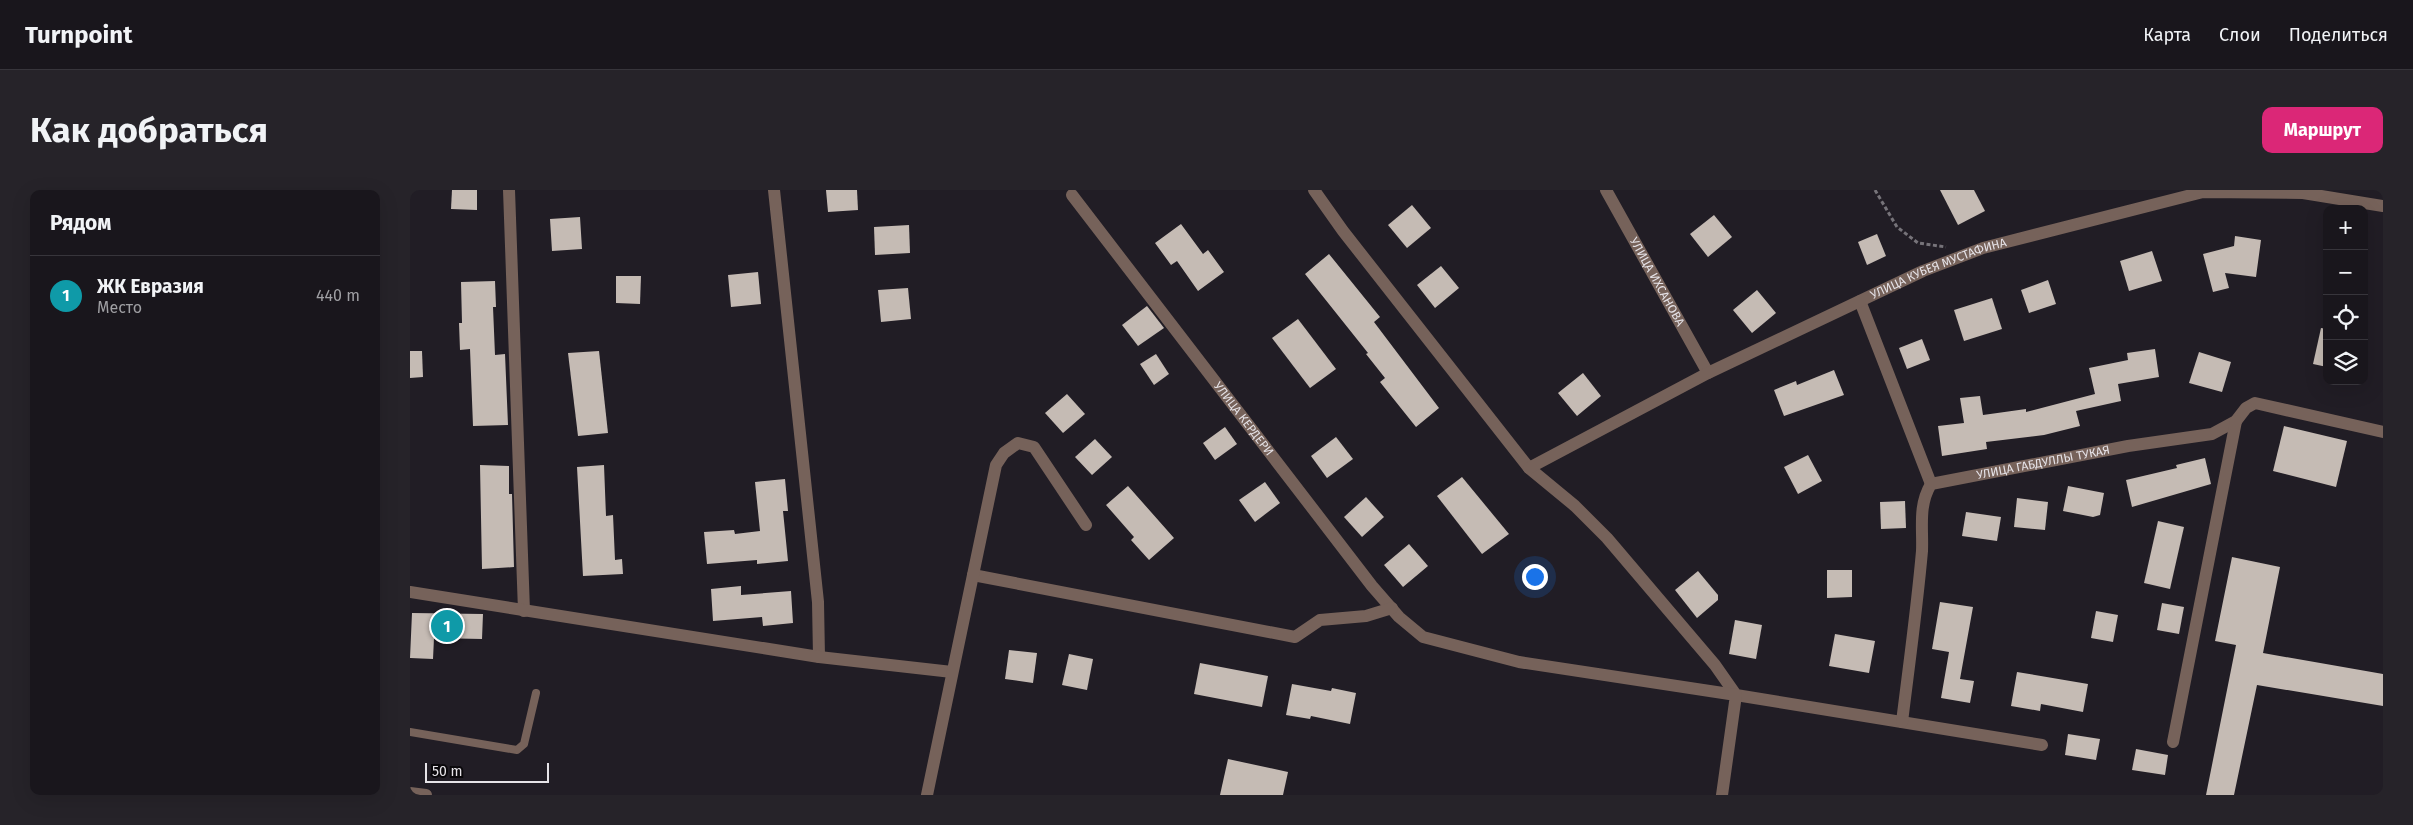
<!DOCTYPE html>
<html lang="ru">
<meta charset="utf-8">
<style>
:root{--surface:#19161c;--page:#262329;--text:#f1f3f6;--muted:#9f9fa3;--line:#37353b;--accent:#db2777}
body{margin:0;font-family:"Fira Sans",sans-serif;background:var(--page);color:var(--text)}
.controls{position:absolute;right:15px;top:15px;display:grid;overflow:hidden;border-radius:10px;box-shadow:0 5px 20px #0002}
.controls button{width:45px;height:45px;display:grid;place-items:center;padding:0;border:0;border-bottom:1px solid var(--line);background:var(--surface);color:var(--text);font:25px sans-serif}
.scale{position:absolute;left:15px;bottom:12px;width:124px;box-sizing:border-box;padding-left:5px;border:2px solid #e6e3e8;border-top:0;font-size:14px;line-height:18px;white-space:nowrap;color:#e6e3e8;-webkit-text-stroke:4px #0a080b;paint-order:stroke}
.you{position:absolute;left:1124px;top:386px;width:18px;height:18px;margin:-12px;border:4px solid #fff;border-radius:50%;background:#1a73e8;box-shadow:0 0 0 8px #1a73e833}
.badge{display:grid;place-items:center;width:32px;height:32px;border-radius:50%;background:var(--accent);color:#fff;font-size:16px;font-weight:700}
.pin{position:absolute;translate:-50% -50%;border:2px solid #fff;box-shadow:0 1px 5px #0006}
.list{margin:0;padding:0;list-style:none}
h2{display:flex;justify-content:space-between;align-items:center;height:65px;margin:0;padding:0 20px;font-size:21px}
h2 small{font-size:16px;font-weight:400;color:var(--muted)}
.list li{display:grid;grid-template-columns:32px 1fr auto;gap:15px;align-items:center;box-sizing:border-box;height:80px;padding:0 20px;border-top:1px solid var(--line)}
.list b{display:block;font-size:19px;white-space:nowrap}
.list p{margin:0;font-size:16px;white-space:nowrap;color:var(--muted)}
.list em{font-size:16px;font-style:normal;color:var(--muted)}
.icon{flex:none;width:28px;height:28px;fill:none;stroke:currentColor;stroke-width:2;stroke-linecap:round;stroke-linejoin:round}
.map{position:relative;flex:none;width:1973px;height:605px;overflow:hidden;border-radius:10px}
header{display:flex;align-items:center;gap:30px;box-sizing:border-box;height:70px;padding:0 25px;background:var(--surface);border-bottom:1px solid var(--line)}
header strong{font-size:24px}
nav{display:flex;gap:28px;margin-inline-start:auto;font-size:18px}
.intro{display:flex;align-items:center;justify-content:space-between;box-sizing:border-box;height:120px;padding:0 30px}
h1{margin:0;font-size:35px}
.button{padding:12px 22px;border-radius:10px;background:var(--accent);color:#fff;font-size:18px;font-weight:700}
main{display:flex;gap:30px;padding:0 30px}
aside{flex:1;background:var(--surface);border-radius:10px;box-shadow:0 5px 20px #0002}
.map>svg:first-child{display:block}
.building{fill:#c5bbb4}
.lines{fill:none;stroke-linecap:round;stroke-linejoin:round}
.path{stroke:#767379;stroke-width:3;stroke-dasharray:4 2.5;stroke-linecap:butt}
.service{stroke:#76625a;stroke-width:8}
.minor{stroke:#76625a;stroke-width:12}
.labels{text-anchor:middle;stroke-width:5;stroke-linejoin:round;paint-order:stroke}
.street-label{font-size:12px;fill:#e6e3e8;stroke:#0a080b}
</style>
<header>
<strong>Turnpoint</strong>
<nav><a>Карта</a><a>Слои</a><a>Поделиться</a></nav>
</header>
<div class="intro"><h1>Как добраться</h1><a class="button">Маршрут</a></div>
<main>
<aside>
<h2>Рядом<small></small></h2>
<ul class="list">
<li><span class="badge" style="background:#0f9aa8">1</span><div><b>ЖК Евразия</b><p>Место</p></div><em>440 m</em></li>
</ul>
</aside>
<div class="map">
<svg width="1973" height="605" viewBox="0 0 1973 605">
<rect width="100%" height="100%" fill="#211d25"/>
<!-- building -->
<g class="building">
<path d="M42 0H67V20L41 19Z"/>
<path d="M416 0H447L448 20 418 22Z"/>
<path d="M1530 0H1564L1575 21 1548 35Z"/>
<path d="M1002 15 1021 38 997 58 978 35Z"/>
<path d="M1304 25 1322 47 1298 67 1280 44Z"/>
<path d="M170 27 172 59 142 61 140 29Z"/>
<path d="M771 34 793 64 798 60 814 82 788 101 767 71 761 75 745 53Z"/>
<path d="M499 35 500 63 465 65 464 37Z"/>
<path d="M1467 44 1476 66 1457 75 1448 52Z"/>
<path d="M1825 46 1851 50 1846 87 1815 83 1819 98 1803 102 1793 64 1824 56Z"/>
<path d="M1742 61 1752 91 1719 101 1710 71Z"/>
<path d="M919 64 970 127 964 132 1029 218 1006 237 970 192 975 188 956 164 958 163 895 84Z"/>
<path d="M1031 76 1049 98 1025 118 1007 95Z"/>
<path d="M348 82 351 114 321 117 318 85Z"/>
<path d="M206 86H231L230 114 206 113Z"/>
<path d="M1638 90 1646 114 1619 123 1611 100Z"/>
<path d="M85 91 86 117H83L85 165 95 164 98 235 63 236 60 159 50 160 49 133H52L51 92Z"/>
<path d="M498 98 501 129 471 132 468 100Z"/>
<path d="M1347 100 1366 123 1342 143 1323 120Z"/>
<path d="M1582 108 1592 139 1554 151 1544 120Z"/>
<path d="M737 116 754 138 728 156 712 135Z"/>
<path d="M888 129 926 179 900 198 862 148Z"/>
<path d="M1911 138 1917 139V177L1903 174Z"/>
<path d="M1512 149 1520 170 1497 179 1489 158Z"/>
<path d="M1745 159 1749 187 1708 194 1711 211 1666 221 1670 236 1634 245 1576 252 1577 259 1532 266 1528 236 1554 233 1550 208 1570 206 1573 225 1616 219V222L1685 204 1679 178 1718 170 1717 163Z"/>
<path d="M0 161H12L13 187 0 188Z"/>
<path d="M189 161 198 243 168 246 158 163Z"/>
<path d="M1789 162 1821 172 1812 202 1779 193Z"/>
<path d="M746 164 759 184 744 195 730 174Z"/>
<path d="M1424 180 1434 205 1374 226 1364 200 1386 191 1387 195Z"/>
<path d="M1173 183 1191 206 1167 226 1148 203Z"/>
<path d="M657 204 675 224 653 243 635 223Z"/>
<path d="M1874 236 1937 251 1926 297 1863 281Z"/>
<path d="M815 237 827 254 805 270 793 253Z"/>
<path d="M926 247 943 269 917 288 901 266Z"/>
<path d="M685 249 702 267 682 285 665 267Z"/>
<path d="M1398 265 1412 291 1388 304 1374 277Z"/>
<path d="M1795 268 1801 294 1722 317 1716 290 1767 278 1766 275Z"/>
<path d="M70 275 99 276V304H102L104 377 72 379Z"/>
<path d="M194 275 196 326 203 325 205 370 212 369 213 384 173 386 167 277Z"/>
<path d="M1052 287 1099 344 1072 364 1027 306Z"/>
<path d="M375 289 378 321H373L378 371 347 374V370L297 374 294 342 324 340 325 344 350 341 345 292Z"/>
<path d="M855 292 870 313 845 332 829 310Z"/>
<path d="M718 296 764 348 739 370 721 350 724 347 696 315Z"/>
<path d="M1658 296 1694 303 1690 325 1683 327 1653 321Z"/>
<path d="M956 307 974 327 952 347 934 327Z"/>
<path d="M1607 308 1638 312 1635 340 1604 337Z"/>
<path d="M1495 311 1496 338 1471 339 1470 312Z"/>
<path d="M1556 322 1591 327 1587 351 1552 346Z"/>
<path d="M1748 331 1774 337 1760 399 1734 393Z"/>
<path d="M999 354 1018 376 993 397 974 375Z"/>
<path d="M1822 367 1870 377 1853 463 1973 484V516L1847 495 1824 605H1796L1826 455 1805 451Z"/>
<path d="M1417 380H1442V407L1417 408Z"/>
<path d="M1288 381 1308 405V410L1287 428 1265 400Z"/>
<path d="M331 396V405L381 401 383 433 353 436 352 427 303 431 301 399Z"/>
<path d="M1530 412 1563 417 1550 489 1564 491 1560 513 1531 508 1539 462 1522 459Z"/>
<path d="M1752 413 1774 417 1769 444 1747 440Z"/>
<path d="M1686 421 1708 425 1703 452 1681 448Z"/>
<path d="M2 423 73 424 72 449 24 448 23 469 0 468Z"/>
<path d="M1325 430 1352 435 1346 469 1319 464Z"/>
<path d="M1425 444 1465 451 1459 483 1419 476Z"/>
<path d="M599 460 627 463 623 493 595 489Z"/>
<path d="M659 464 683 469 677 500 652 495Z"/>
<path d="M790 473 858 486 852 517 784 504Z"/>
<path d="M1607 482 1678 494 1673 522 1631 514 1630 521 1601 516Z"/>
<path d="M882 494 921 501 922 498 946 503 940 534 901 526 900 529 876 525Z"/>
<path d="M1658 544 1690 549 1686 570 1655 565Z"/>
<path d="M1726 559 1758 565 1755 585 1722 580Z"/>
<path d="M818 569 878 582 873 605H810Z"/>
</g>
<g class="lines">
<!-- path -->
<path class="path" d="M1465 0 1487 37 1508 53 1536 57"/>
<!-- service -->
<path class="service" d="M0 542 107 560 114 554 126 503"/>
<!-- minor -->
<g class="minor">
<path d="M99 0 114 421"/>
<path d="M364 0 408 412 409 467"/>
<path d="M904 0 933 41 1119 278 1165 316 1197 348 1305 475 1326 505 1632 555"/>
<path id="s1" d="M1196 0 1298 183"/>
<path id="s2" d="M662 5 962 396 989 427 1013 447 1109 472 1326 505 1312 605"/>
<path d="M1450 111 1521 294"/>
<path id="s3" d="M1119 278 1298 183 1513 81 1573 58 1793 2 1893 3 1973 16"/>
<path d="M563 385 885 447 910 430 956 426 982 418"/>
<path d="M0 402 409 467 542 482"/>
<path id="s4" d="M1492 532C1499 475 1507 418 1512 361 1513 337 1508 316 1521 294L1718 256 1802 244 1826 231 1836 218 1845 213 1973 242"/>
<path d="M1763 552 1826 231"/>
<path d="M0 603 16 605"/>
<path d="M517 605 586 275 594 263 608 253 624 257 676 335"/>
</g>
</g>
<g class="labels">
<!-- street labels -->
<g class="street-label">
<text dy="4" stroke="none"><textPath href="#s3" startOffset="456">УЛИЦА КУБЕЯ МУСТАФИНА</textPath></text>
<text dy="4" stroke="none"><textPath href="#s1" startOffset="105">УЛИЦА ИХСАНОВА</textPath></text>
<text dy="4" stroke="none"><textPath href="#s2" startOffset="282">УЛИЦА КЕРДЕРИ</textPath></text>
<text dy="4" stroke="none"><textPath href="#s4" startOffset="355">УЛИЦА ГАБДУЛЛЫ ТУКАЯ</textPath></text>
</g>
</g>
</svg>
<div class="controls">
<button>+</button>
<button>−</button>
<button><svg class="icon" aria-label="locate" viewBox="0 0 24 24"><circle cx="12" cy="12" r="6"/><path d="M12 2v4M12 18v4M2 12h4M18 12h4"/></svg></button>
<button><svg class="icon" aria-label="layers" viewBox="0 0 24 24"><path d="M12 4l9 5-9 5-9-5zM3 14l9 5 9-5"/></svg></button>
</div>
<div class="scale">50 m</div>
<div class="you"></div>
<div class="pin badge" style="left:37px;top:436px;background:#0f9aa8">1</div>
</div>
</main>
